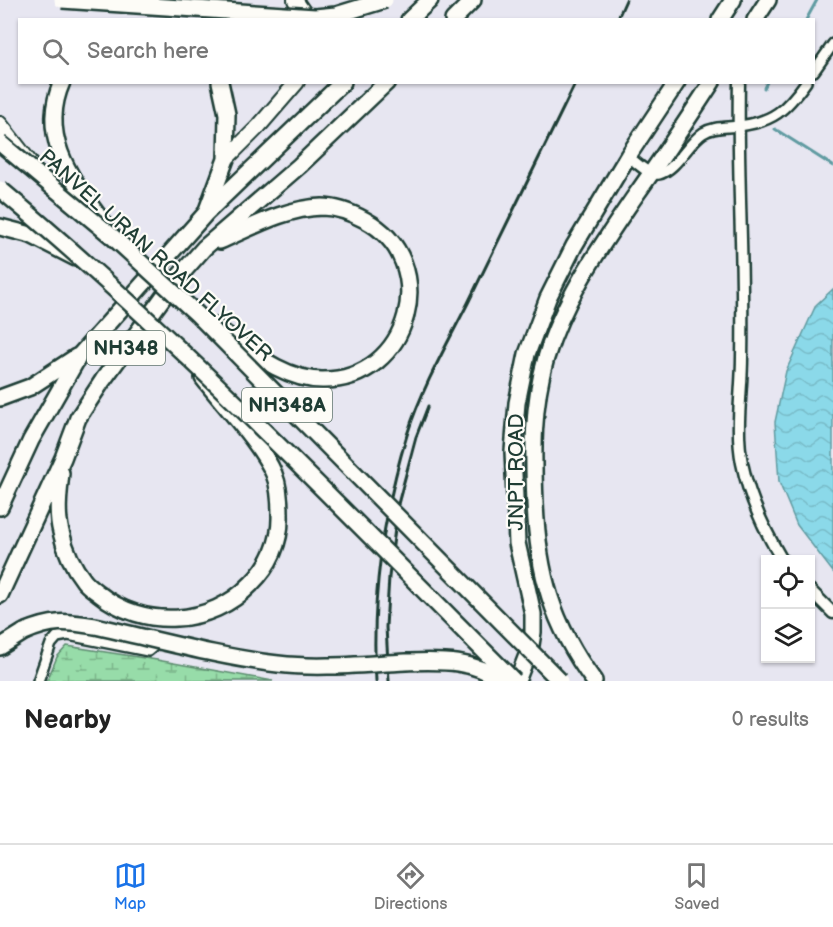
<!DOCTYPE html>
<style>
:root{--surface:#fff;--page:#f6f6f6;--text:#222;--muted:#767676;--line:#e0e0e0;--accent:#1a73e8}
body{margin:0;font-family:"Balsamiq Sans",sans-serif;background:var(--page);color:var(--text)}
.controls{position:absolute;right:18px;bottom:18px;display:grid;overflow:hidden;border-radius:0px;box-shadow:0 2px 4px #0004}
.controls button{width:54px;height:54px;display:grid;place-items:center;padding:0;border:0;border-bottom:2px solid var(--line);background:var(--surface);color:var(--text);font:30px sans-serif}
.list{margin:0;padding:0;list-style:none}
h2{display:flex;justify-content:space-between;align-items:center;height:78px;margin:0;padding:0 24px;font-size:26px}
h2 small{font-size:20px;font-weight:400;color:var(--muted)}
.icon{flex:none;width:33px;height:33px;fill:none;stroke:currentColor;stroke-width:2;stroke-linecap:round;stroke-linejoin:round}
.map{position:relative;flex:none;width:833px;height:681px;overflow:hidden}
.search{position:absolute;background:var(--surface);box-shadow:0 2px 4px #0004;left:18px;right:18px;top:18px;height:66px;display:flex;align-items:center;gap:15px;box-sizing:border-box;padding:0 21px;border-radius:0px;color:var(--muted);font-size:22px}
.sheet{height:162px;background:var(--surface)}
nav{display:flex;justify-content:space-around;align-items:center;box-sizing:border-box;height:84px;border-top:2px solid var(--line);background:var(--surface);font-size:16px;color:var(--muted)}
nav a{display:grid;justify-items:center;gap:3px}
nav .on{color:var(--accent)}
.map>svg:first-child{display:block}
.wetland{fill:url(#wetland-marsh);stroke:#5b8c6e;stroke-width:1.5}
.water{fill:url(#water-waves);stroke:#609ba1;stroke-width:1.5}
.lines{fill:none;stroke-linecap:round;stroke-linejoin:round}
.stream{stroke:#609ba1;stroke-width:3}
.minor-casing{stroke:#1f3d34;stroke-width:14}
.tertiary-casing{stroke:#1f3d34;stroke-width:15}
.primary-casing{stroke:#1f3d34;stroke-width:18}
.trunk-casing{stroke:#1f3d34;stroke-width:20}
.minor{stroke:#fdfcf7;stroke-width:9}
.tertiary{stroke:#fdfcf7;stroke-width:10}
.primary{stroke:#fdfcf7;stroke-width:14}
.trunk{stroke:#fdfcf7;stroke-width:15}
.rail{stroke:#1f3d34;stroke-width:3}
.trunk-bridge-casing{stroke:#1f3d34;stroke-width:20;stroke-linecap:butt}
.trunk-bridge{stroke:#fdfcf7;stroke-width:15}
.labels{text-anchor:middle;stroke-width:4.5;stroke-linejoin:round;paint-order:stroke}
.shield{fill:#fdfcf7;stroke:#62766e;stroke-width:1.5}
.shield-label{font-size:20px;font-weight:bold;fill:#1f3d34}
.street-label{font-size:21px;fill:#1f3d34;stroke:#fdfcf7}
</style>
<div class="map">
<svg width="833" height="681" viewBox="0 0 833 681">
<defs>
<pattern id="wetland-marsh" width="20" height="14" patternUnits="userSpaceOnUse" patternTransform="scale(1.5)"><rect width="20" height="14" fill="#97dca9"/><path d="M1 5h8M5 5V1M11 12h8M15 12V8" fill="none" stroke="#7bb48a"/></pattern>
<pattern id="water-waves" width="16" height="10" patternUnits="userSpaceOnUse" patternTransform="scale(1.5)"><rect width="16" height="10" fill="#8bd9e9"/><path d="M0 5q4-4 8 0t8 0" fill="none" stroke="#78bbc8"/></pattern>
</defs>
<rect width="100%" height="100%" fill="#e7e6f1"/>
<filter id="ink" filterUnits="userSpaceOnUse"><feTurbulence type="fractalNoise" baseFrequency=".0167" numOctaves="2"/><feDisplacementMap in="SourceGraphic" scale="12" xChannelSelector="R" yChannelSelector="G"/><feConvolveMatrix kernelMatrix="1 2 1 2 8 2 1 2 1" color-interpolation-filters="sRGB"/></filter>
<g filter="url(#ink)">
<!-- wetland -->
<path class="wetland" d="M67 646 157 660 273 681H47L57 657Z"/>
<!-- water -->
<path class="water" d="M833 289V572L797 525 779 482 775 422 786 371 816 305Z"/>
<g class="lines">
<!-- stream -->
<g class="stream">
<path d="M806 20 817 0"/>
<path d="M764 88 767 82"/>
<path d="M775 129 833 166"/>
</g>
<!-- minor casing -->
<g class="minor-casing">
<g id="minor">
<path d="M814 71 833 44"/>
<path d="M628 156C636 162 649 176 659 174 676 170 688 143 703 133 715 126 726 128 739 126 773 122 786 110 806 82"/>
<path d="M38 681 51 644 57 637 68 635 148 651 161 640"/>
</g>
</g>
<!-- tertiary casing -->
<g class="tertiary-casing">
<g id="tertiary">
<path d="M739 82C737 174 744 266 742 357 742 392 735 428 742 463 749 498 763 528 782 560"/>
<path d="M810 590 833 613"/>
</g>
</g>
<!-- primary casing -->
<g class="primary-casing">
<g id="primary">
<path d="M295 0 309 20"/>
<path d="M0 124 32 165"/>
<path d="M226 159 259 126 297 82"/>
</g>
</g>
<!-- trunk casing -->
<g class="trunk-casing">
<g id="trunk">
<path d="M409 20 430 0"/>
<path d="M453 20 473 0"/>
<path d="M720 20 733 0"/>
<path d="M755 20 768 0"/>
<path d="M62 82C36 141 77 185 109 231"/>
<path d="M207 210 226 159 227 114 220 82"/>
<path d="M0 227 31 235 76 258"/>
<path d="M214 326C246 347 282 380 322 380 411 381 442 261 365 220 352 213 338 207 322 207 286 208 252 227 220 241"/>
<path d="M0 398 30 387 76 357"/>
<path d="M61 473C59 492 56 513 61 532 65 550 73 567 84 581 88 586 94 590 98 593 143 630 211 626 251 584 270 565 281 541 280 514 280 501 279 486 274 474 262 445 223 404 203 378"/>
<path d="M0 507 31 440 79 356 206 213 343 82"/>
<path d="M0 595 63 458 78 418 103 380 175 281 204 248 299 166 387 82"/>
<path d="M0 647 24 632"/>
<path d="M517 681 531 645 533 632V614L517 543 513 451 517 403 527 354 548 298 574 246 628 156 677 82"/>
<path d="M594 681C552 624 538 573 535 503 533 454 532 406 546 358 563 300 599 249 633 199 660 161 686 122 712 82"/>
</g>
</g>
<!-- minor -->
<use href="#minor" class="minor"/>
<!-- tertiary -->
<use href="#tertiary" class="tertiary"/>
<!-- primary -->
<use href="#primary" class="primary"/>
<!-- trunk -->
<use href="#trunk" class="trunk"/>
<!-- rail -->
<g class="rail">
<path d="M617 20 626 0"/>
<path d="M376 681C371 599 383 513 407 435 422 388 446 346 468 303 504 229 540 156 576 82"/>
<path d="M389 681 386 627 389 577 398 504 416 437 428 406"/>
</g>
<!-- trunk-bridge casing -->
<g class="trunk-bridge-casing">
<g id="trunk-bridge">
<path d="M62 0 315 17 336 15 385 0"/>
<path d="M0 143 114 238 197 314 560 681"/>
<path d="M0 189C182 341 346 513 514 681"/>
<path d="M24 632C53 620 64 621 95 626 155 639 217 657 278 664 320 669 364 664 406 662 440 661 473 659 502 681"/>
</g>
</g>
<!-- trunk-bridge -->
<use href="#trunk-bridge" class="trunk-bridge"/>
</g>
</g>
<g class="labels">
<!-- shield labels -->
<g class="shield">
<rect x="87" y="331" width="78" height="34" rx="4.5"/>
<rect x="242" y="388" width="90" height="34" rx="4.5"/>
</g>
<g class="shield-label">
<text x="126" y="355">NH348</text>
<text x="287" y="412">NH348A</text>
</g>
<!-- street labels -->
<g class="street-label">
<text transform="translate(156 255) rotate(42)" y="7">PANVEL URAN ROAD FLYOVER</text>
<text transform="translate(516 472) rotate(-90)" y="7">JNPT ROAD</text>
</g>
</g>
</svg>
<div class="controls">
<button><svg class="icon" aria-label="locate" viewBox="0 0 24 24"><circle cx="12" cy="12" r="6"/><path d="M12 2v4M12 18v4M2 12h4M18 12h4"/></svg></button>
<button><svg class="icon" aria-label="layers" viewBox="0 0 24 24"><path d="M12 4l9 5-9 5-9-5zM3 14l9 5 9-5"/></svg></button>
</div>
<div class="search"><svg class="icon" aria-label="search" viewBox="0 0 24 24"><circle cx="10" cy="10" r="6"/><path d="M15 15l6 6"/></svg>Search here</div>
</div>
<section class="sheet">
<h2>Nearby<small>0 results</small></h2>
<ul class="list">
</ul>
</section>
<nav>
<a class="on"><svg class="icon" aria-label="map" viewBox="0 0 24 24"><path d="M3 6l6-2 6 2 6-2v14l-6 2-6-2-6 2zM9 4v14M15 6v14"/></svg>Map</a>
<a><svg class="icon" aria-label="directions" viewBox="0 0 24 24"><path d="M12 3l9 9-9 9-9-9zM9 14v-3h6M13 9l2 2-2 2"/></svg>Directions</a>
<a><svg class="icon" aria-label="saved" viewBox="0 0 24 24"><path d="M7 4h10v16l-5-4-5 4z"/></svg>Saved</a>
</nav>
